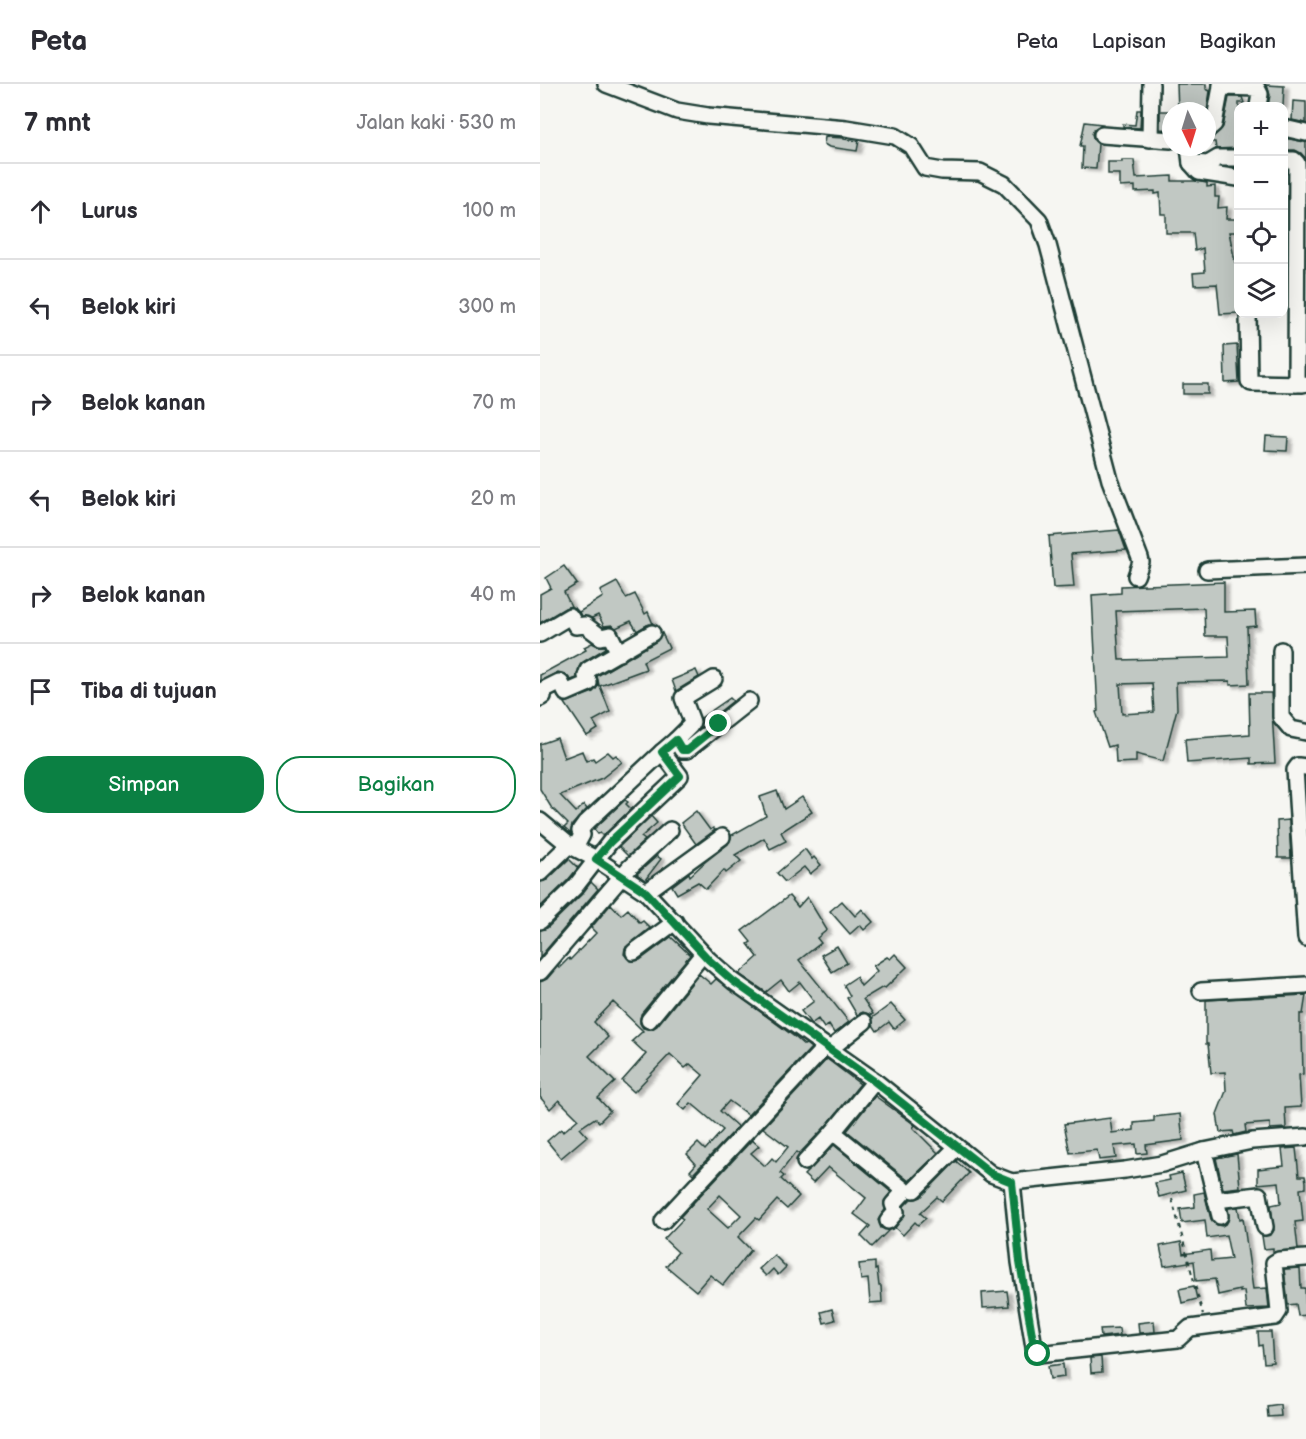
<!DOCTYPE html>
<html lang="id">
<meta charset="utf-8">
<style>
:root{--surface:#fff;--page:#f7f7f7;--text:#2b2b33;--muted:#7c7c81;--line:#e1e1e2;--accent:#0b8043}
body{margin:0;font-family:"Balsamiq Sans",sans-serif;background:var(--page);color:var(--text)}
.controls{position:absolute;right:18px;top:18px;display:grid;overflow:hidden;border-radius:12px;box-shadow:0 6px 24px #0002}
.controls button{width:54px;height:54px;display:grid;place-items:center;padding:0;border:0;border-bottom:2px solid var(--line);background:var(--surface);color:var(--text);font:30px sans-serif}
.compass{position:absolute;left:622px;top:18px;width:54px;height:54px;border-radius:50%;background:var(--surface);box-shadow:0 6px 24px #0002;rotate:176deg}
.stop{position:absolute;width:18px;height:18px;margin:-14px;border:4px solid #0b8043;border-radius:50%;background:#fff}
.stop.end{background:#0b8043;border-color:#fff;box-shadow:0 2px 6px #0008}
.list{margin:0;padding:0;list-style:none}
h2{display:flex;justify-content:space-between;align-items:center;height:78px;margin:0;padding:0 24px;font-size:26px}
h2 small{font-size:20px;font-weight:400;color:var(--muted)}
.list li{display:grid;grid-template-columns:39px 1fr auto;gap:18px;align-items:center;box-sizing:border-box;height:96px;padding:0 24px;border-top:2px solid var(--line)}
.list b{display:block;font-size:22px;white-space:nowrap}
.list em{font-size:20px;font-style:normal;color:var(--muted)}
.actions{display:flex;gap:12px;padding:18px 24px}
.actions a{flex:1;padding:14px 0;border:2px solid var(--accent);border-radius:24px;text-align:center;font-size:21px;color:var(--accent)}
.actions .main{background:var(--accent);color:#fff}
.icon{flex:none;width:33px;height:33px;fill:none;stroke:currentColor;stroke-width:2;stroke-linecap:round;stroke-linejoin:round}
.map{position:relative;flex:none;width:766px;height:1355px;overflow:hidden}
header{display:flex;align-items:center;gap:36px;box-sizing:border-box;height:84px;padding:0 30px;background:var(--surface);border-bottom:2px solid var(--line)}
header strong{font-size:28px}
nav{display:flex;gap:33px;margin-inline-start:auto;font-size:21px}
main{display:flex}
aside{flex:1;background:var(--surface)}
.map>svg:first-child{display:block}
.building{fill:#c1c8c3;stroke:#1f3d34;stroke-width:1.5;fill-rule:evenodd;filter:url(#shadow)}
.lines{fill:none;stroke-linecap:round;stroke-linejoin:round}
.minor-casing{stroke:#1f3d34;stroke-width:20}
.path{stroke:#1f3d34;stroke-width:2;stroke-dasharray:4.5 4.5;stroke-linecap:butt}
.minor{stroke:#f6f6f2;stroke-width:15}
.route{stroke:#0b8043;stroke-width:8}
</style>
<header>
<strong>Peta</strong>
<nav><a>Peta</a><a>Lapisan</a><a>Bagikan</a></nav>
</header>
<main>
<aside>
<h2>7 mnt<small>Jalan kaki · 530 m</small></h2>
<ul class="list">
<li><svg class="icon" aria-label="ahead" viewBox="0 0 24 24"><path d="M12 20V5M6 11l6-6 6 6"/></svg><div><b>Lurus</b></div><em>100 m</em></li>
<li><svg class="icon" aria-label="left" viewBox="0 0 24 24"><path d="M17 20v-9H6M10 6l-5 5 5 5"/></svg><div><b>Belok kiri</b></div><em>300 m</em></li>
<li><svg class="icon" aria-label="right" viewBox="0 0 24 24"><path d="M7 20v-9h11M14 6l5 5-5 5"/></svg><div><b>Belok kanan</b></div><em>70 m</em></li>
<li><svg class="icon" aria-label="left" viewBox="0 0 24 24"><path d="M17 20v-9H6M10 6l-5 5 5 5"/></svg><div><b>Belok kiri</b></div><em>20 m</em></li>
<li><svg class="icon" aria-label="right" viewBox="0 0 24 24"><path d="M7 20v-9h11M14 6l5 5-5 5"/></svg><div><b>Belok kanan</b></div><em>40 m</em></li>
<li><svg class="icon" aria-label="arrive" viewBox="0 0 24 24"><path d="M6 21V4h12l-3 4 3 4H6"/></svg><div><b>Tiba di tujuan</b></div></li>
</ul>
<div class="actions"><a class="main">Simpan</a><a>Bagikan</a></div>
</aside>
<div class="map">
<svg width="766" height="1355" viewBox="0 0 766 1355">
<defs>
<filter id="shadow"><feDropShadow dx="4.5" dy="2.5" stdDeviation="1.5" flood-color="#0004"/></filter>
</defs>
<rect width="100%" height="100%" fill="#f6f6f2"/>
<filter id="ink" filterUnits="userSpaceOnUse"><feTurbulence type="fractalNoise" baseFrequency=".0167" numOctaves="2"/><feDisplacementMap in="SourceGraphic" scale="12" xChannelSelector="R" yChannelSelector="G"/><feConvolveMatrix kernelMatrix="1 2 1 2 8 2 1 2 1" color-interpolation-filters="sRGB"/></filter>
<g filter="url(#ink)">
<!-- building -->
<g class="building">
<path d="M637 0H666V5L670 7 667 27H638Z"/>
<path d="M727 1 744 2 743 22H728L730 11Z"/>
<path d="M689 13H702L704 19H699V64L676 65 675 58H667V56L673 53 683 43Z"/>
<path d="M753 17 766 18V39L752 36Z"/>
<path d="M597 26H601L600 44 583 43V40L595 41Z"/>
<path d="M620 27H631V46L620 45Z"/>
<path d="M545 38 562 40 554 45 552 50 554 56 558 60 556 85 542 84 543 62H540Z"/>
<path d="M285 53 304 54V55L319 57 317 67 289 63 284 60Z"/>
<path d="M744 54 766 58V75L761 69 755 66H744Z"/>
<path d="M582 76H594L596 94 632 92V97H655L667 99V103L675 102V113H679L678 124 687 123 686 135H699V148H689L695 178H699L698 229 680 230 677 200 654 201 653 189 665 188 663 164 655 167 653 149H626V130H621L620 109 615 110V107L595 108V102L580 103V90H568V78H582Z"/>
<path d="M697 261 699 298 685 299 684 262Z"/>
<rect x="643" y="300" width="25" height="10"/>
<path d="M726 352 748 353 747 367 725 366Z"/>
<path d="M579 446 586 466 531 470 534 503 513 504 509 452Z"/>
<path d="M24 482 37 500 24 508 31 522 25 524 0 539V510L11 504 6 494Z"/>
<path d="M77 498 86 514 95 510 105 530 108 528 113 540 107 541 97 547 91 537 76 544 72 541 64 542 58 531 52 534 41 532 39 528 63 513 60 507Z"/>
<path d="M684 498V528L715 527 716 542 707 543 709 600 690 601V597L636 598 637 625 623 677 596 670V678L576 679 575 661 568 663 556 628 558 627 552 511 581 509V502ZM664 524 665 552H688L689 573 579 576 576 527ZM612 599 614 628 582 630 580 600Z"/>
<path d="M122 549 129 564 103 577 106 585 60 602 70 628 53 637 58 645 47 652 25 619 53 608 59 601 57 592 117 557Z"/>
<path d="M52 559 58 562H65L66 564 43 578 39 583 37 594 31 596 25 590 18 588 0 597V591L46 566 44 563Z"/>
<path d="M156 586 159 593 136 607 132 596Z"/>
<path d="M709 609H731L735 679 711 680V674L647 679 645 655 710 650Z"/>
<path d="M190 614 193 617 164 640 161 634Z"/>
<path d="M17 654 24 674 42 667 46 677 53 674 55 677 68 668 73 673 76 671 82 678 62 694 20 711 36 728 44 721 47 725 32 741 31 750 24 744 28 740 11 723 0 705V660Z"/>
<path d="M237 707 244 725 262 713 272 728 241 748 246 757 230 765 224 754 195 771 201 777 186 789 184 786 166 805 158 798 137 810 132 802 149 789 150 792 165 778 188 760 192 751 226 732 220 713Z"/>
<path d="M85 716 88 718 86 720 91 725 63 752 60 749 58 750 54 745Z"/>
<path d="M156 727 170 746 173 744 175 746 156 760 141 739Z"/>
<path d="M111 732 117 739 101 753 105 756 88 772 79 763Z"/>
<path d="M749 736 751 774H738L737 737Z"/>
<path d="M265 765 272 775 274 773 281 781 270 790 264 783 245 798 237 789Z"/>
<path d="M117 772 121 775 105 796 97 790Z"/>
<path d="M29 775 38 784 28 796 0 823V798L7 796Z"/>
<path d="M51 798 58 805 0 873V846L7 844 42 810Z"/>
<path d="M249 812 258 823 267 813 287 846 277 854 281 859 259 876 309 938 294 949 289 941 284 944 278 935 271 940 261 927 274 917 260 898 249 907 241 896 226 908 199 890 218 873 208 860 211 858 202 847Z"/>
<path d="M302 817 315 832 322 825 333 838 324 846 320 841 310 850 290 827Z"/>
<path d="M71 820 81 831 88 825 100 839 103 837 110 844 85 864 84 870 90 877 100 876 131 853 150 871 101 930 100 939 103 944 112 945 117 942 159 890 171 900 176 895 256 954 264 961 266 960 271 964 208 1031 189 1017 180 1027 198 1043 153 1090 150 1087 156 1080 147 1070 158 1059 165 1066 183 1046 151 1019 145 1026 138 1020 163 991 150 980 145 984 130 970 94 1008 82 997 106 970 92 957 103 947 73 918 54 938 68 953 49 972 75 998 58 1014 70 1027 59 1038 55 1034 40 1044 47 1052 21 1074 7 1057 21 1045 23 1048 38 1035 19 1016 10 1025 0 1013V898L7 895 18 882 19 884 29 874 30 876 56 849 51 844Z"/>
<path d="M297 862 307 879 292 888 281 871Z"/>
<path d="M355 870 367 883 345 904 343 903 323 915 333 930 331 931 323 928 317 931 307 914 310 912 304 901 316 893 321 902 337 887 333 882 347 873 350 875Z"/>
<path d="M766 911 763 930H760V949H762L763 990 759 991 761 1023 745 1024 746 1044 730 1045V1039L705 1041 706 1048 694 1051 693 1047 680 1048 677 1030 686 1007 685 988 671 989 668 960H666V916Z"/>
<path d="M351 920 365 936 354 945 349 938 337 947 333 941 332 934Z"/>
<path d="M287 975 320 1000 286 1042 259 1070 256 1068 240 1089 244 1092 241 1095 259 1112 247 1125 237 1116 219 1136 216 1134 198 1153 211 1166 183 1201 170 1191 156 1207 126 1182 138 1168 124 1155 143 1135 140 1133 212 1056 219 1062 211 1069 225 1082 232 1074 236 1078 248 1063 223 1044ZM180 1111 201 1131 188 1144 167 1125Z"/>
<path d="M335 1012 375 1041 373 1044 398 1069 369 1097 307 1047Z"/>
<path d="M640 1030 643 1056 606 1061 607 1069 597 1070 596 1060 574 1062 576 1074 559 1076 557 1066 530 1069 524 1040 570 1034 572 1049 594 1046V1039L614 1037V1033Z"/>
<path d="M294 1061 351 1108 344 1118 345 1126 338 1136 341 1144 349 1146 332 1163 321 1152 330 1142 314 1130 326 1114 288 1083 273 1099 264 1091Z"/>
<path d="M756 1064 759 1092H765L766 1098V1104L760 1105 763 1137 755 1138 758 1165 733 1168V1164L724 1165 722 1152 731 1151 734 1146 731 1121 741 1119 739 1098 718 1100V1085L744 1082 742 1065Z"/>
<path d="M697 1070 700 1103 683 1105 676 1074Z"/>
<path d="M416 1077 429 1089 402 1117 397 1113 380 1129 386 1134 378 1141 375 1138 363 1151 355 1144 365 1130 364 1122 371 1115H376L381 1113Z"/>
<path d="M642 1089 646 1106 619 1113 615 1099 630 1096 629 1092Z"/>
<path d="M664 1108 671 1135 677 1141 682 1142 687 1139 689 1134 688 1124 698 1123 700 1135 703 1134 713 1205 727 1204 729 1224 706 1225 704 1207 700 1208V1206L678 1211 675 1195 656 1197 654 1177 624 1182 620 1162 641 1158 643 1170 670 1166 671 1177 691 1175 686 1151 667 1154 665 1136 642 1139 640 1125 655 1123 654 1110Z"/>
<path d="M234 1171 246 1183 238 1191 233 1185 226 1192 219 1185Z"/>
<path d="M335 1178V1186L337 1185 339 1202H341L342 1218 330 1219 328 1195 321 1196 319 1180Z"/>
<path d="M760 1184 761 1204H765L766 1231 758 1232 756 1220 748 1221 744 1185Z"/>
<path d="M654 1202 657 1215 642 1219 639 1205Z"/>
<path d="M467 1207 469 1222 443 1224 442 1209Z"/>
<path d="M292 1225 295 1236 284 1239 281 1228Z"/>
<path d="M614 1237 615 1248 599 1249 598 1239Z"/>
<path d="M579 1244 580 1251 561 1253 560 1245Z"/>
<path d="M718 1248H731L733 1278 724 1279 722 1261 719 1262Z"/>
<path d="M561 1273 562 1288 551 1289 550 1274Z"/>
<path d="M523 1280 524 1293 510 1295 508 1282Z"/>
<path d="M740 1320 741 1332 728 1333 727 1322Z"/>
</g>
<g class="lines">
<!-- minor casing -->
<g class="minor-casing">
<g id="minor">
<path d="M66 0 137 27 168 32 306 44 355 52 371 62 385 84 402 87 440 88 464 100 499 136 508 161 570 396 600 474 601 478 596 492"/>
<path d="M681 0V3L717 4 720 10 718 22"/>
<path d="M744 44 766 49"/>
<path d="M667 46 674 40 681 3"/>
<path d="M562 51 631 56"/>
<path d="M610 55 611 0"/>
<path d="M649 63 651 79 659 88 698 94"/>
<path d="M744 76H754L757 79 756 300"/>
<path d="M651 79 668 80 678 74H698"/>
<path d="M708 230 709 297 711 299 763 300"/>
<path d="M667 486 766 482"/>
<path d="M0 550 30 532 36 542 45 541 61 553 70 551 79 569"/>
<path d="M741 566V633L751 645 766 648"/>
<path d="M0 614 3 612V606L19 598 21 599 26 609 49 599 46 592 48 586 112 549"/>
<path d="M136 656 150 642 152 638 143 614 174 595"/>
<path d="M766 683 758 682 755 686 766 854"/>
<path d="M0 737 29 761 56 775 106 808 169 876 193 897 335 997 451 1090 472 1098 585 1086 622 1080 664 1067 712 1057 766 1053"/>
<path d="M35 764 42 751 40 747 45 740 122 668"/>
<path d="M0 789 29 761"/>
<path d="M106 808 182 753"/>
<path d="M0 837 35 803 70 758 140 692 122 668 136 656 142 666H147L209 617"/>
<path d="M94 868 135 838"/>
<path d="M0 888 90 783 130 746"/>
<path d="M661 907 766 901"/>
<path d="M109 936 163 870"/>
<path d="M290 965 324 938"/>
<path d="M293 1048 363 1105V1109L353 1120 356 1128 348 1137"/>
<path d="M664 1067 676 1116 719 1111 725 1143"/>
<path d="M265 1078 293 1048 335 997"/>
<path d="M472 1098 480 1178 494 1263 498 1270 638 1255 650 1244 735 1233 739 1227 734 1179 739 1176 766 1174"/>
<path d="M374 1106 417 1063"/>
<path d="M676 1116 680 1132"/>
<path d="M123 1137 286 962"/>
</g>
</g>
<!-- path -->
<path class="path" d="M632 1115 663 1231"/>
<!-- minor -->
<use href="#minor" class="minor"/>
</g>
</g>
<g class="lines" filter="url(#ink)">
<!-- route -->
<path class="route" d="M179 640 147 666H142L136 656 122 668 140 692 70 758 56 775 106 808 169 876 193 897 334 997 452 1090 472 1098 480 1178 494 1263 498 1270"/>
</g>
</svg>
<div class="controls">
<button>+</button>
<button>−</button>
<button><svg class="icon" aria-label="locate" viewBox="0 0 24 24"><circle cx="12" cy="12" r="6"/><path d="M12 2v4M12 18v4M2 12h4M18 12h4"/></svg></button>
<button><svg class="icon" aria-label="layers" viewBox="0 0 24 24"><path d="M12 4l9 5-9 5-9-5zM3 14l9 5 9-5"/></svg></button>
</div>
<svg class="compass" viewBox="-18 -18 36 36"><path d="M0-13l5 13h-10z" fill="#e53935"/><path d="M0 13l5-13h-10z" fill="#7c7c81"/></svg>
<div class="stop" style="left:498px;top:1270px"></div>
<div class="stop end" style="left:179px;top:640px"></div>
</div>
</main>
